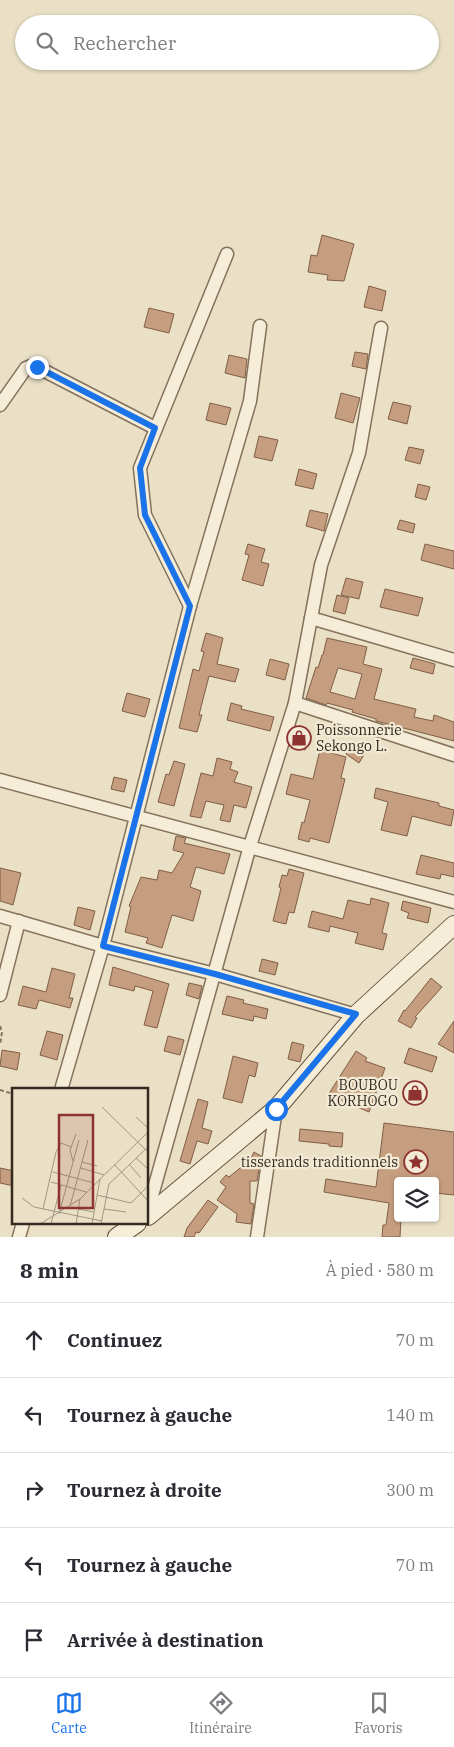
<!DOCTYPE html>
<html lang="fr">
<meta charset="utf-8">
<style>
:root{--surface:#fff;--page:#f7f7f7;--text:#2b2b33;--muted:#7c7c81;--line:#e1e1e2;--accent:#1a73e8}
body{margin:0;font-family:"IBM Plex Serif",serif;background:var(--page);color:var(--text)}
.controls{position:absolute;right:15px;bottom:15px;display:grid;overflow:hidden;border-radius:5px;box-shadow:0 1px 4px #0004}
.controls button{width:45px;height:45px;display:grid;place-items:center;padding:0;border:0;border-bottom:1px solid var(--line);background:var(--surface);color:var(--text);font:25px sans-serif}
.stop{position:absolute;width:15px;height:15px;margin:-11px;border:4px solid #1a73e8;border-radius:50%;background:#fff}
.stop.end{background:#1a73e8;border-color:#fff;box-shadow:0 1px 5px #0008}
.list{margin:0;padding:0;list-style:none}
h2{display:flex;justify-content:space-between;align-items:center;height:65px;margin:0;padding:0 20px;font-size:21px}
h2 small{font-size:16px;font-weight:400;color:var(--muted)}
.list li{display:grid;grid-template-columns:32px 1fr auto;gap:15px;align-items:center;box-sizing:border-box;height:75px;padding:0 20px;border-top:1px solid var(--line)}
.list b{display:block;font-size:19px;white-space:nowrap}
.list em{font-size:16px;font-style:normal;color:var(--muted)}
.icon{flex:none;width:28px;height:28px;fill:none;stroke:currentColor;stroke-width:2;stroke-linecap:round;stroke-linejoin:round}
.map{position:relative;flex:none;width:454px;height:1237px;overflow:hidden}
.search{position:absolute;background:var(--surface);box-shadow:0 1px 4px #0004;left:15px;right:15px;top:15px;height:55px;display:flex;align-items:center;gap:12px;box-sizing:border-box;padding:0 18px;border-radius:28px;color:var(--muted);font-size:19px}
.sheet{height:440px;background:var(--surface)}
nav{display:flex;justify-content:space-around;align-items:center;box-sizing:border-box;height:70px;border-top:1px solid var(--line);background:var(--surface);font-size:14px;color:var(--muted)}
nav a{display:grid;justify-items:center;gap:2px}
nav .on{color:var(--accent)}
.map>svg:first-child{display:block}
.building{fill:#c59d7f;stroke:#815e45;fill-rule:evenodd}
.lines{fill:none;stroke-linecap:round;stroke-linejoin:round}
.street-casing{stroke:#84725d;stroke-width:15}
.secondary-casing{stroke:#665440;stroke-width:20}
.path{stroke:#84725d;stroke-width:2;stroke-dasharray:4 2.5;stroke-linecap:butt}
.street{stroke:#f6edd8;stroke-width:12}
.secondary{stroke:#f6edd8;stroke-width:18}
.route{stroke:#1a73e8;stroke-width:6}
.labels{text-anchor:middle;stroke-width:4.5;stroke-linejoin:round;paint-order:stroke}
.poi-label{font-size:14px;fill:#352a20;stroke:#f2ead5;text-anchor:end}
.inset-road{fill:none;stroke:#a29784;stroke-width:1}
.view{fill:#8d3332;fill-opacity:0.15;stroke:#8d3332;stroke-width:2.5}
.inset-edge{fill:none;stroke:#352a20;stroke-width:2.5}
</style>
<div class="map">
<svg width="454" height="1237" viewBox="0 0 454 1237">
<rect width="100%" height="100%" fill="#eae0c6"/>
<!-- building -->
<g class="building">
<path d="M322 235 354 244 344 281 327 280 328 275 308 272 311 255 317 256Z"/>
<path d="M369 286 386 291 382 311 364 307Z"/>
<path d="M149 308 174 314 169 333 144 327Z"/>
<path d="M355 352 368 354 366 369 352 366Z"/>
<path d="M229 355 247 359 245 378 225 373Z"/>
<path d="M341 393 360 398 353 423 335 418Z"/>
<path d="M393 402 411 406 407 424 388 419Z"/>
<path d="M210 403 231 408 226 425 206 420Z"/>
<path d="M259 436 278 440 272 461 254 457Z"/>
<path d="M409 447 424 450 420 464 405 460Z"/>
<path d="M299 469 317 474 313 489 295 485Z"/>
<path d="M418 484 430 487 426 500 415 497Z"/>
<path d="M310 510 328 514 324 531 306 526Z"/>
<path d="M400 520 415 524 413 533 397 529Z"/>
<path d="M248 544 265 549 261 562 269 564 263 586 242 580 249 555 245 554Z"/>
<path d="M425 544 454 551V569L421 560Z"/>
<path d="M346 578 363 582 359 599 341 595Z"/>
<path d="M385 589 423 598 418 616 380 607Z"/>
<path d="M337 595 349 598 345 614 333 611Z"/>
<path d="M206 633 223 638 217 664 239 669 235 682 209 676 199 715H202L197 732 179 728 193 669 199 671 204 652 201 651Z"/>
<path d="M327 638 367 647 363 664 382 669 374 699 416 709 414 717 433 721 434 715 454 722V741L376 721V719L352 712 353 710 327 703 326 705 306 698 316 667 318 668 322 655H323ZM338 668 362 674 355 699 330 692Z"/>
<path d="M413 658 435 664 433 674 410 668Z"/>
<path d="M270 659 289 664 285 680 266 675Z"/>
<path d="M127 693 150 699 145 717 122 711Z"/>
<path d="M231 703 242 706 241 709 274 717 270 731 227 720Z"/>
<path d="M296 731 309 734 305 750 292 747Z"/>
<path d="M353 745 365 753 359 763 346 754Z"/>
<path d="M320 750 346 757 341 778 345 779 329 843 310 838 309 842 298 839 302 822 304 823 310 800 286 794 291 774 313 779Z"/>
<path d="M217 758 232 762 230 769 238 772 234 782 252 787 246 808 234 805 230 822 220 820 224 805 206 801 201 818 190 816 201 773 213 776Z"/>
<path d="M174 761 185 764 174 806 158 802 166 774 169 775Z"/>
<path d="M114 777 127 780 124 792 111 789Z"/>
<path d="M376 788 439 803V806L454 810 451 826 412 816 407 836 381 830 388 802 374 798Z"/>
<path d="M176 836 186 838 184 843 230 854 224 874 196 867 190 887 201 891 193 921 172 915 162 948 146 943 148 938 125 932 131 907 129 906 141 877 157 880 159 870 172 873 184 853 173 850Z"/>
<path d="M421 855 454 863V877L441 874 440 879 416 874Z"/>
<path d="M0 868 21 873 13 905 0 901Z"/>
<path d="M289 869 304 873 294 913 289 912 286 924 273 921 281 888 279 887 282 875 287 876Z"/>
<path d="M371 898 389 903 382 933 387 934 383 950 355 943 358 933 330 926 329 932 308 927 312 911 343 919 348 900 370 905Z"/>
<path d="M403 901 431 908 428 923 407 918 409 913 401 910Z"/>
<path d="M78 907 95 911 90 930 74 925Z"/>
<path d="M262 959 278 963 275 975 259 971Z"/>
<path d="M113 967 169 984 157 1028 144 1025 153 991 135 986 134 991 109 985Z"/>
<path d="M52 968 75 974 69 998H73L70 1008 39 1000 36 1009 18 1005 23 986 46 992Z"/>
<path d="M431 978 442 987 415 1017 417 1018 411 1028 398 1021 404 1010 405 1011Z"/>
<path d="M189 983 202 986 199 999 186 995Z"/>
<path d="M227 996 244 1000 243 1003 268 1009 266 1019 254 1016 253 1021 222 1014Z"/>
<path d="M454 1021V1053L438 1044Z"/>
<path d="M47 1031 63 1035 57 1060 40 1055Z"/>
<path d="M168 1036 184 1040 180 1055 164 1051Z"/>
<path d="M292 1042 304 1045 300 1062 288 1059Z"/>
<path d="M409 1048 437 1057 432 1072 404 1063Z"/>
<path d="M2 1050 20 1053 17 1070 0 1066Z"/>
<path d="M356 1051 367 1058 365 1061 385 1068 369 1112 328 1095Z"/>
<path d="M233 1056 258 1063 255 1077 249 1075 242 1103 223 1098Z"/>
<path d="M198 1099 208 1102 202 1128 212 1131 208 1144 197 1141 190 1164 180 1161Z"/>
<path d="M384 1123 454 1132V1195L435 1193V1181H398V1218H401L400 1237H382L383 1225H386L389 1203 324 1192 326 1179 376 1187Z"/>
<path d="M300 1129 343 1133 342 1147 329 1146V1144L299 1141Z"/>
<path d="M254 1152 261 1156 257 1181H250V1203L254 1204 251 1224 236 1222 237 1214 217 1200 226 1187 220 1182 226 1175 229 1177 250 1160Z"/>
<path d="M0 1168 14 1171V1186L0 1183Z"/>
<path d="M208 1200 218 1207 199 1233 196 1232 194 1237H184L187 1228Z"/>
</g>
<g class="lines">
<!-- street casing -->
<g class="street-casing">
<g id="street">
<path d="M0 405 26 368 31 366 37 367 155 428"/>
<path d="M190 606 145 515 140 468 227 254"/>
<path d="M311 618 454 660"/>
<path d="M295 703 454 755"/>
<path d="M0 780 454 902"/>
<path d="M0 916 103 946 215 974 356 1015"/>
<path d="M0 995 19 921"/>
<path d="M61 1090 103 946 190 606 250 401 260 326"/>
<path d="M148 1210 250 846 295 703 321 565 359 453 381 328"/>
<path d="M19 1237 23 1223"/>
<path d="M257 1237 276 1109"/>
</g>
</g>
<!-- secondary casing -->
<g class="secondary-casing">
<g id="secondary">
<path d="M148 1216 276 1109 356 1015 454 925"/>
<path d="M117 1237 137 1223"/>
</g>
</g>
<!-- path -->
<g class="path">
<path d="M0 1026 2 1032 0 1045"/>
<path d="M0 1090 10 1093 14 1097"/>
</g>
<!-- street -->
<use href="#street" class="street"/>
<!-- secondary -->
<use href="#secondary" class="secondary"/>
</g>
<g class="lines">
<!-- route -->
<path class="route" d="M37 367 155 428 140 468 145 515 190 606 103 946 215 974 356 1014 276 1109"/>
</g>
<!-- icons -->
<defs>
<g id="shop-ring" transform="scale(1.25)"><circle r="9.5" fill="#f2ead5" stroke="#8d3332" stroke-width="1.5"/><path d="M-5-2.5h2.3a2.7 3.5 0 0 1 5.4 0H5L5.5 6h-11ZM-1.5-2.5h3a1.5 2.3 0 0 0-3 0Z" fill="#8d3332"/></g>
<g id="sight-ring" transform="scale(1.25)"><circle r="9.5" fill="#f2ead5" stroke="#8d3332" stroke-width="1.5"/><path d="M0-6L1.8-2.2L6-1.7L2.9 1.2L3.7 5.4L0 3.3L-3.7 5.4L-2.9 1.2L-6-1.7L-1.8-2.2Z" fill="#8d3332"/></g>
</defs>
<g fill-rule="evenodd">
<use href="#shop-ring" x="299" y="738"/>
<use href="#shop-ring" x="415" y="1093"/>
<use href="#sight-ring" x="416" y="1162"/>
</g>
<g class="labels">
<!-- poi labels -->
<g class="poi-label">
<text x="316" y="735" text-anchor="start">Poissonnerie<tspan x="316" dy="16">Sekongo L.</tspan></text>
<text x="398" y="1090">BOUBOU<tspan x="398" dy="16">KORHOGO</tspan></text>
<text x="398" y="1167">tisserands traditionnels</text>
</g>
</g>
<!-- overview -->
<g transform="translate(12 1088)">
<rect width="136" height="136" fill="#eae0c6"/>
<path class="inset-road" d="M90 19 137 65M124 29 137 41M124 70 137 82M61 73 58 62 64 46M70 74 85 78M102 76 137 114M117 76 129 90M69 80 92 87M41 84 82 95M39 94 74 104M85 107 119 115 137 97M10 110 22 119 90 133M58 118 76 52M31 121 44 64 49 55 59 59M66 121 82 124M92 121 114 124M47 126 67 52M28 136 68 111 137 43M39 136 49 97M64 136 68 111M80 136 88 91M89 136 97 96 137 58"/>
<path class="view" d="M47 27H81V120H47Z"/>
<rect width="136" height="136" class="inset-edge"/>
</g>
</svg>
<div class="controls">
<button><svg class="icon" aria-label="layers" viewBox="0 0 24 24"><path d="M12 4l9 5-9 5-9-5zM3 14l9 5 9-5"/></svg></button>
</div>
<div class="stop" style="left:276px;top:1109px"></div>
<div class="stop end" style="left:37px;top:367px"></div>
<div class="search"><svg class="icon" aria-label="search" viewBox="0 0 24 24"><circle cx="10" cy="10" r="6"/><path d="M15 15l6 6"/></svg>Rechercher</div>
</div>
<section class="sheet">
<h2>8 min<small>À pied · 580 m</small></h2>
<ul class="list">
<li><svg class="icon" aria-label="ahead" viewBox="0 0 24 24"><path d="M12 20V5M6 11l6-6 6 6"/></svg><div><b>Continuez</b></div><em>70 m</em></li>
<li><svg class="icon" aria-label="left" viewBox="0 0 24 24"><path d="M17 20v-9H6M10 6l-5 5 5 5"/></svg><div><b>Tournez à gauche</b></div><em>140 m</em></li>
<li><svg class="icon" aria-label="right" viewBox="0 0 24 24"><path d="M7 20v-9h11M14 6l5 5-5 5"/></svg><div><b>Tournez à droite</b></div><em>300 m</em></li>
<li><svg class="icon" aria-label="left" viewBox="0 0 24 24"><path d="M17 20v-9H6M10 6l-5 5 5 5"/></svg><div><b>Tournez à gauche</b></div><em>70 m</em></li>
<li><svg class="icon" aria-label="arrive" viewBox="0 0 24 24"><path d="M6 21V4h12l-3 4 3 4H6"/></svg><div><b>Arrivée à destination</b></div></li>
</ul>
</section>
<nav>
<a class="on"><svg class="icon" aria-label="map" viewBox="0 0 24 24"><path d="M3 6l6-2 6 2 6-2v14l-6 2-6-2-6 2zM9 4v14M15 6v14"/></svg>Carte</a>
<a><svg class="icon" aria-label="directions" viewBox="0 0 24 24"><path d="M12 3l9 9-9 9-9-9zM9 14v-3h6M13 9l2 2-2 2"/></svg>Itinéraire</a>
<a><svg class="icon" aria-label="saved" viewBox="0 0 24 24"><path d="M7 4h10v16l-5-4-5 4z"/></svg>Favoris</a>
</nav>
